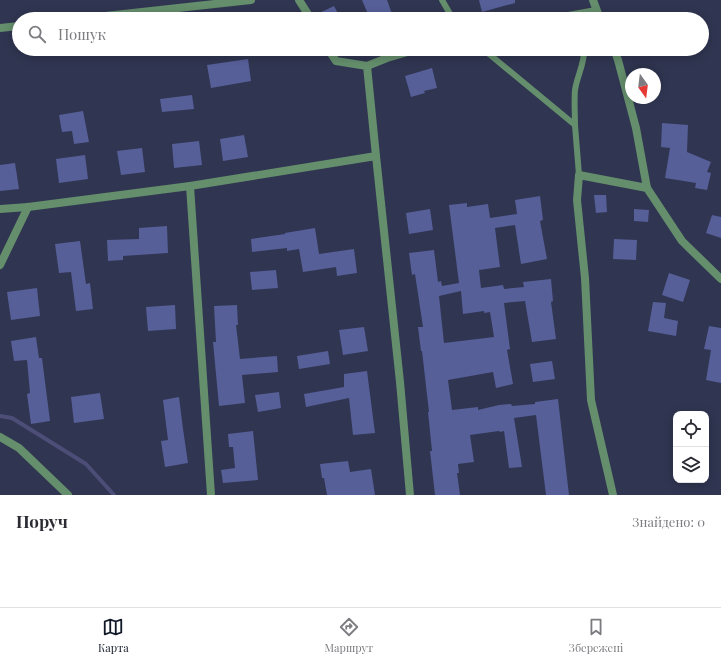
<!DOCTYPE html>
<html lang="uk">
<meta charset="utf-8">
<style>
:root{--surface:#fff;--page:#f2f2f3;--text:#2b2b33;--muted:#7c7c81;--line:#e1e1e2;--accent:#111827}
body{margin:0;font-family:"Playfair Display",serif;background:var(--page);color:var(--text)}
.controls{position:absolute;right:12px;bottom:12px;display:grid;overflow:hidden;border-radius:8px;box-shadow:0 2px 10px #0003}
.controls button{width:36px;height:36px;display:grid;place-items:center;padding:0;border:0;border-bottom:1px solid var(--line);background:var(--surface);color:var(--text);font:20px sans-serif}
.compass{position:absolute;left:625px;top:68px;width:36px;height:36px;border-radius:50%;background:var(--surface);box-shadow:0 2px 10px #0003;rotate:166deg}
.list{margin:0;padding:0;list-style:none}
h2{display:flex;justify-content:space-between;align-items:center;height:52px;margin:0;padding:0 16px;font-size:17px}
h2 small{font-size:13px;font-weight:400;color:var(--muted)}
.icon{flex:none;width:22px;height:22px;fill:none;stroke:currentColor;stroke-width:2;stroke-linecap:round;stroke-linejoin:round}
.map{position:relative;flex:none;width:721px;height:495px;overflow:hidden}
.search{position:absolute;background:var(--surface);box-shadow:0 2px 10px #0003;left:12px;right:12px;top:12px;height:44px;display:flex;align-items:center;gap:10px;box-sizing:border-box;padding:0 14px;border-radius:22px;color:var(--muted);font-size:15px}
.sheet{height:112px;background:var(--surface)}
nav{display:flex;justify-content:space-around;align-items:center;box-sizing:border-box;height:56px;border-top:1px solid var(--line);background:var(--surface);font-size:11px;color:var(--muted)}
nav a{display:grid;justify-items:center;gap:2px}
nav .on{color:var(--accent)}
.map>svg:first-child{display:block}
.lines{fill:none;stroke-linecap:round;stroke-linejoin:round}
.stream{stroke:#4d4e77;stroke-width:4}
.building{fill:#565f98;fill-rule:evenodd}
.lane{stroke:#648e6c;stroke-width:6}
.street{stroke:#648e6c;stroke-width:8}
</style>
<div class="map">
<svg width="721" height="495" viewBox="0 0 721 495">
<rect width="100%" height="100%" fill="#303551"/>
<g class="lines">
<!-- stream -->
<path class="stream" d="M0 416 12 418 86 464 114 495"/>
</g>
<!-- building -->
<g class="building">
<path d="M362 0H387L394 19H370Z"/>
<path d="M479 0H515V3L482 12Z"/>
<path d="M334 6 341 19H316L315 15Z"/>
<path d="M248 59 251 81 211 88 207 65Z"/>
<path d="M432 68 437 88 424 91 425 93 411 97 405 76Z"/>
<path d="M192 95 194 109 162 112 160 99Z"/>
<path d="M83 111 89 142 74 144 72 131 62 132 59 115Z"/>
<path d="M662 123 688 125 687 152 711 162 707 172 711 173 707 190 695 188 696 183 665 178 670 148 661 147Z"/>
<path d="M244 135 248 157 223 161 220 139Z"/>
<path d="M199 141 202 165 174 168 172 144Z"/>
<path d="M142 148 145 172 121 175 117 151Z"/>
<path d="M85 155 88 179 59 183 56 159Z"/>
<path d="M15 163 19 189 0 191V165Z"/>
<path d="M594 195H606L607 212 596 213Z"/>
<path d="M540 196 543 220 540 221 547 259 521 264 515 225 495 228 500 267 479 270 481 288 503 285 504 289 524 287 523 282 551 279 553 301 551 302 556 339 532 342 525 301 504 303 510 349 507 350 513 384 496 388 493 372 448 380 452 410 478 407V410L499 405 511 404 512 406 535 404V402L558 399 569 495H546L536 415 514 418 522 467 509 468 504 431 500 432 499 431 470 435 474 462 458 464 459 473H457L460 495H435L430 451H432L428 412H429L422 351H421L418 327H423L415 274 412 275 409 253 434 250 438 282 441 281 442 286 459 283 449 205 467 203V207L488 204 490 218 517 214 515 200ZM461 291 463 314 484 311V313L490 312 494 337 444 343 439 296Z"/>
<path d="M430 209 433 230 409 234 406 213Z"/>
<path d="M634 209 649 210 648 222 634 221Z"/>
<path d="M712 215 721 217V238L706 233Z"/>
<path d="M167 226 168 253 123 256V260L108 261 107 240 139 239V228Z"/>
<path d="M315 228 319 254 354 249 357 273 337 276 336 267 303 272 299 249 287 251V248L252 252 251 239 285 234V233Z"/>
<path d="M614 239 637 240 636 260 613 259Z"/>
<path d="M80 241 86 284 90 283 93 309 76 311 71 272 59 273 55 244Z"/>
<path d="M276 270 278 288 252 290 250 272Z"/>
<path d="M669 273 690 280 683 302 662 295Z"/>
<path d="M37 288 40 316 11 320 7 292Z"/>
<path d="M653 302 666 303 664 318 678 321 676 336 648 331Z"/>
<path d="M175 305 176 329 148 331 146 307Z"/>
<path d="M237 305 238 325H236L240 359 277 356 278 372 242 375 245 403 219 406 213 342H216L214 306Z"/>
<path d="M709 326 721 328V383L706 380 711 350 704 349Z"/>
<path d="M364 327 368 351 343 355 339 330Z"/>
<path d="M36 337 39 358H42L50 421 31 424 27 394 30 393 27 360 14 361 11 341Z"/>
<path d="M328 351 330 364 299 369 297 356Z"/>
<path d="M552 361 555 379 533 382 530 364Z"/>
<path d="M367 371 375 433 353 435 349 398 306 407 304 394 344 387V374Z"/>
<path d="M279 392 281 408 258 412 255 395Z"/>
<path d="M100 393 104 419 74 423 71 397Z"/>
<path d="M179 397 183 429 188 463 165 467 161 441 168 440 163 400Z"/>
<path d="M253 431 258 480 223 483 221 470 235 468 233 447H229L228 434Z"/>
<path d="M348 461 350 472 371 469 375 495H327L324 478H322L320 464Z"/>
</g>
<g class="lines">
<!-- lane -->
<g class="lane">
<path d="M442 0 453 19"/>
<path d="M483 49 575 125 579 175"/>
<path d="M575 125C575 114 574 101 575 90 577 76 585 63 584 49"/>
</g>
<!-- street -->
<g class="street">
<path d="M299 0 311 19"/>
<path d="M593 0 600 19"/>
<path d="M78 19 251 0"/>
<path d="M552 19 596 11"/>
<path d="M0 28 19 26"/>
<path d="M328 49 336 61 367 66 376 156"/>
<path d="M614 49 618 60 636 128 647 188 682 241 721 279"/>
<path d="M367 66 387 58 418 49"/>
<path d="M190 186 211 495"/>
<path d="M0 209 28 207 190 186 376 156 400 382 410 495"/>
<path d="M0 265 28 207"/>
<path d="M0 437 19 448 68 495"/>
<path d="M613 495 591 400 585 278 577 200 579 175 647 188"/>
</g>
</g>
</svg>
<div class="controls">
<button><svg class="icon" aria-label="locate" viewBox="0 0 24 24"><circle cx="12" cy="12" r="6"/><path d="M12 2v4M12 18v4M2 12h4M18 12h4"/></svg></button>
<button><svg class="icon" aria-label="layers" viewBox="0 0 24 24"><path d="M12 4l9 5-9 5-9-5zM3 14l9 5 9-5"/></svg></button>
</div>
<svg class="compass" viewBox="-18 -18 36 36"><path d="M0-13l5 13h-10z" fill="#e53935"/><path d="M0 13l5-13h-10z" fill="#7c7c81"/></svg>
<div class="search"><svg class="icon" aria-label="search" viewBox="0 0 24 24"><circle cx="10" cy="10" r="6"/><path d="M15 15l6 6"/></svg>Пошук</div>
</div>
<section class="sheet">
<h2>Поруч<small>Знайдено: 0</small></h2>
<ul class="list">
</ul>
</section>
<nav>
<a class="on"><svg class="icon" aria-label="map" viewBox="0 0 24 24"><path d="M3 6l6-2 6 2 6-2v14l-6 2-6-2-6 2zM9 4v14M15 6v14"/></svg>Карта</a>
<a><svg class="icon" aria-label="directions" viewBox="0 0 24 24"><path d="M12 3l9 9-9 9-9-9zM9 14v-3h6M13 9l2 2-2 2"/></svg>Маршрут</a>
<a><svg class="icon" aria-label="saved" viewBox="0 0 24 24"><path d="M7 4h10v16l-5-4-5 4z"/></svg>Збережені</a>
</nav>
